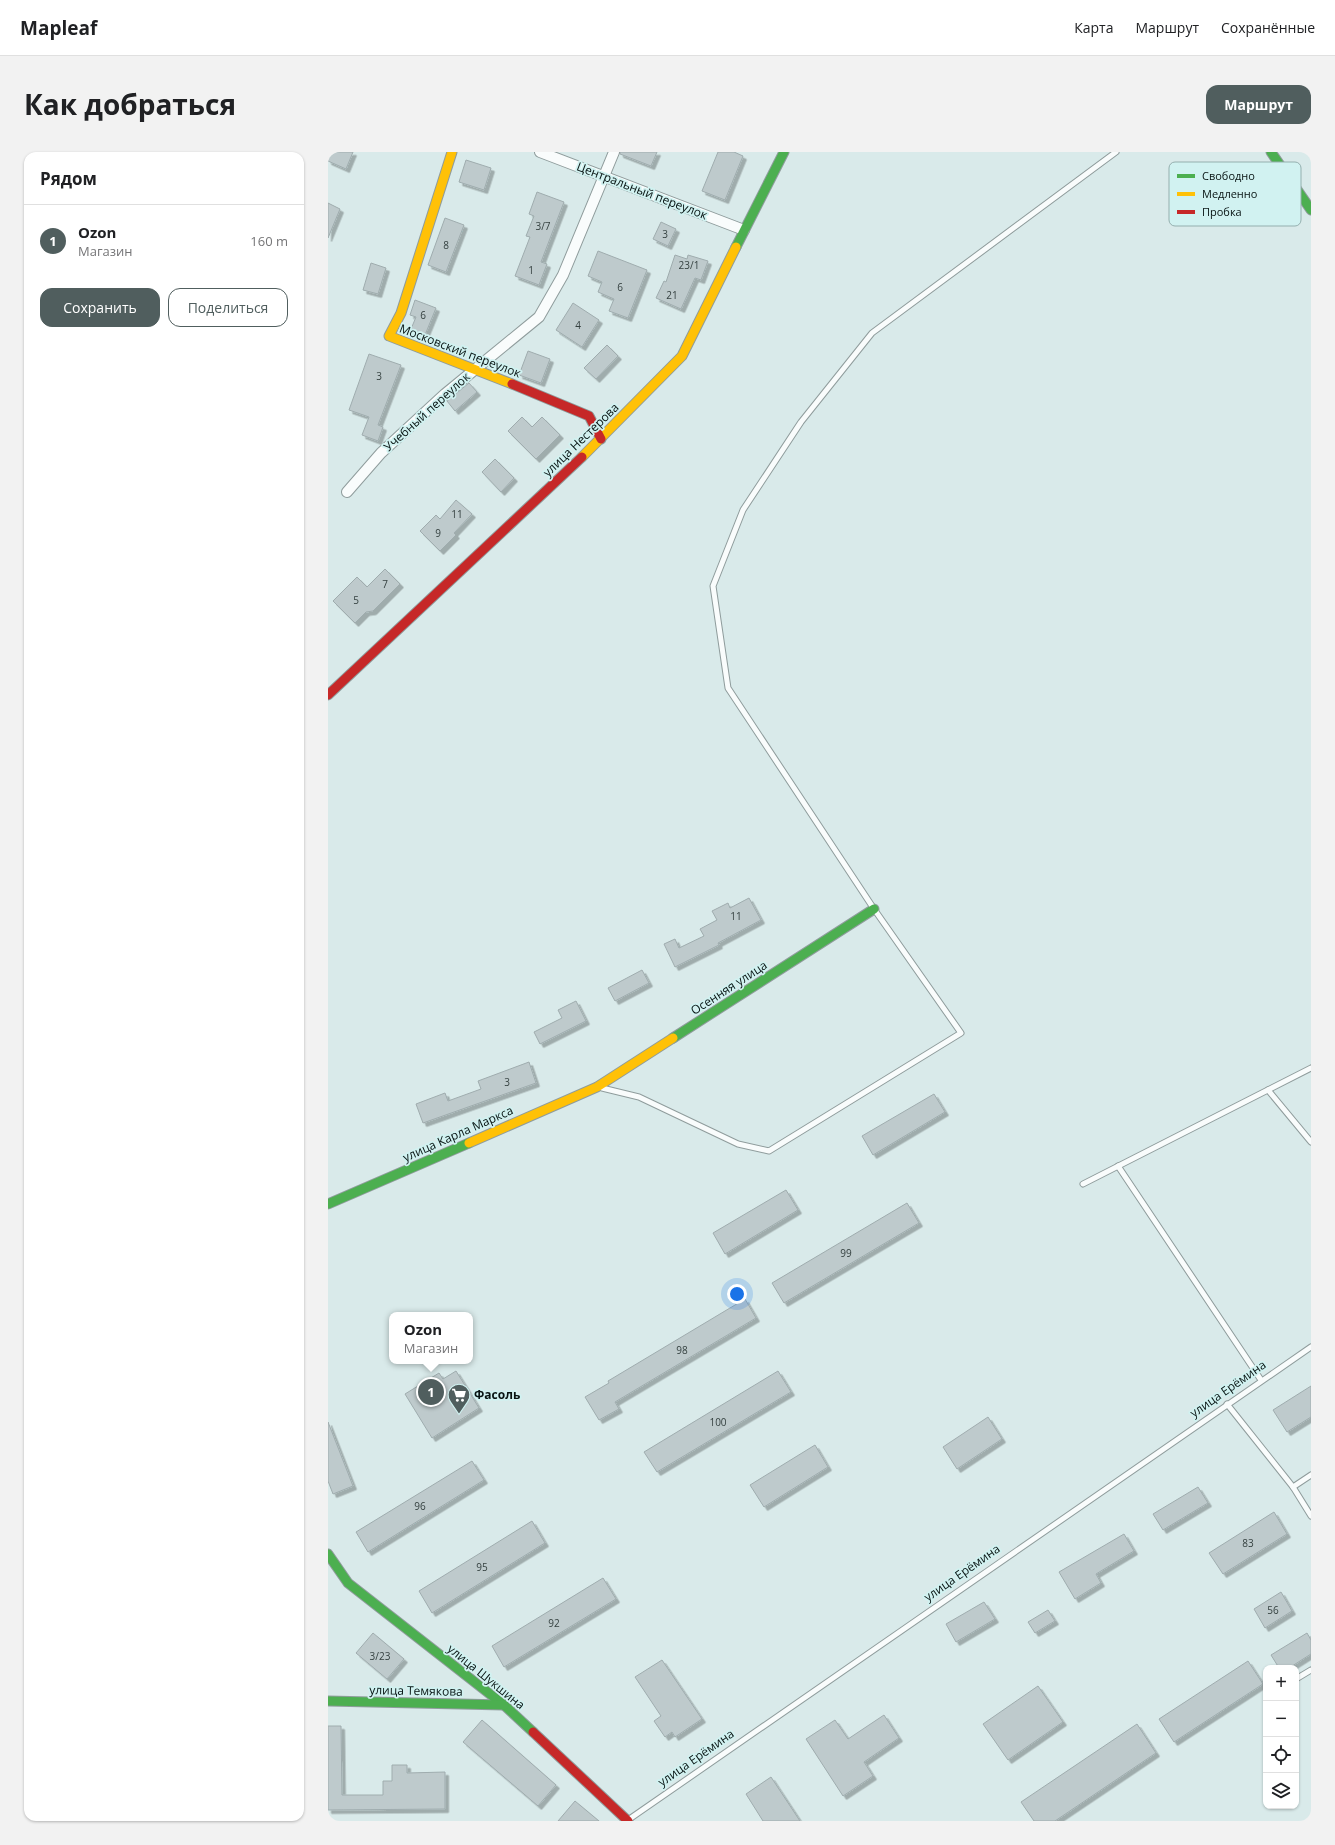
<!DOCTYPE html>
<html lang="ru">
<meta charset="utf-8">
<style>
:root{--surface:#fff;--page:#f2f2f2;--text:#202124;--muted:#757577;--line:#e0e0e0;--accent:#505e5e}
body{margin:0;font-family:"Open Sans",sans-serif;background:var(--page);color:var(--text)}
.controls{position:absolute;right:12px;bottom:12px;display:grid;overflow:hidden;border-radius:8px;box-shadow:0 1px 3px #0004}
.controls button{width:36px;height:36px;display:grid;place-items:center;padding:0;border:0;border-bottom:1px solid var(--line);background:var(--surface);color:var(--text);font:20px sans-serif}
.you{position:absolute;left:409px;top:1142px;width:14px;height:14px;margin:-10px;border:3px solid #fff;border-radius:50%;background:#1a73e8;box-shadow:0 0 0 6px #1a73e833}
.badge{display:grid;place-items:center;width:26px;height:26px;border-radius:50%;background:var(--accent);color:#fff;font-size:13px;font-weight:700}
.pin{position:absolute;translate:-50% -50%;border:2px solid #fff;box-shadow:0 1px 4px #0006}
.popup{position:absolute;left:61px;top:1160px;width:84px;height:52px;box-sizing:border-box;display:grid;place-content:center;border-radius:8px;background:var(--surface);filter:drop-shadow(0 1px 3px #0005);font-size:13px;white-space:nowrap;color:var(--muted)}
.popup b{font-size:15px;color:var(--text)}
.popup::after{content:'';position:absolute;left:50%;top:100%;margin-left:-8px;border:8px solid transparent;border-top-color:var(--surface)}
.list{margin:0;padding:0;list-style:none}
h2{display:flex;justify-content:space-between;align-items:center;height:52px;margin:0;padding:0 16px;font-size:17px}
h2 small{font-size:13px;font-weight:400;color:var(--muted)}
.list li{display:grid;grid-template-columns:26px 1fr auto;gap:12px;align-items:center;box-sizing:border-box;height:72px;padding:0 16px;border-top:1px solid var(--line)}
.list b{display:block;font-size:15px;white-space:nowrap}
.list p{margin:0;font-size:13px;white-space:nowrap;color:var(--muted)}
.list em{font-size:13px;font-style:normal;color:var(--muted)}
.actions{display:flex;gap:8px;padding:12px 16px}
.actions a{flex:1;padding:9px 0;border:1px solid var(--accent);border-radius:12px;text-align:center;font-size:14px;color:var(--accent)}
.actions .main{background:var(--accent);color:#fff}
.icon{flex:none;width:22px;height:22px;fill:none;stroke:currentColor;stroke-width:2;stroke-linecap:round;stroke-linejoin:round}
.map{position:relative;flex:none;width:983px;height:1669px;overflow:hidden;border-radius:12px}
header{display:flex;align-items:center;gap:24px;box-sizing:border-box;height:56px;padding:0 20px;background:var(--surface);border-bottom:1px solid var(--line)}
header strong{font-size:19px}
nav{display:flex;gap:22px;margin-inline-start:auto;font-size:14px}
.intro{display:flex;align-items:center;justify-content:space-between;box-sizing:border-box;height:96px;padding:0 24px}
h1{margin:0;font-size:28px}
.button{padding:10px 18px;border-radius:12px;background:var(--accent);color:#fff;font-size:14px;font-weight:700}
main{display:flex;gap:24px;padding:0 24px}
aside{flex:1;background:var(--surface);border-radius:12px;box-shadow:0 1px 3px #0004}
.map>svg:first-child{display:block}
.building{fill:#becacc;stroke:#9facae;filter:url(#shadow)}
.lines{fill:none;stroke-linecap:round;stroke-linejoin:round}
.lane-casing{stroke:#8f9c9c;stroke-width:7}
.street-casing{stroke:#8f9c9c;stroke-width:12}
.fast-casing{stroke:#8f9c9c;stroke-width:11}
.slow-casing{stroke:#8f9c9c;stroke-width:11}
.jam-casing{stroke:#8f9c9c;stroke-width:11}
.lane{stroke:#f9fcfc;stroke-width:5}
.street{stroke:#f9fcfc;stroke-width:10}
.fast{stroke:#4caf50;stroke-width:9}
.slow{stroke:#ffc107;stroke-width:9}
.jam{stroke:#c62828;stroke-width:9}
.labels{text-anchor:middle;stroke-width:3.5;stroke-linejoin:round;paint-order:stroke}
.number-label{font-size:10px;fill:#354140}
.street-label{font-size:12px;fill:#071312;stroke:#d1f2f1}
.poi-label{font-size:12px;font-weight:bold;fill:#071312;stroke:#d1f2f1;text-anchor:start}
.key{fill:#d1f2f1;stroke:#94afae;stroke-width:1}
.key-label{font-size:11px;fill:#071312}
</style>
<header>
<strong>Mapleaf</strong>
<nav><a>Карта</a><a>Маршрут</a><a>Сохранённые</a></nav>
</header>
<div class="intro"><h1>Как добраться</h1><a class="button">Маршрут</a></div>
<main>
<aside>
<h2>Рядом<small></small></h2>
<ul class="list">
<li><span class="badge">1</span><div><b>Ozon</b><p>Магазин</p></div><em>160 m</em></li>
</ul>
<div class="actions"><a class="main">Сохранить</a><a>Поделиться</a></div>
</aside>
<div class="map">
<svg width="983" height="1669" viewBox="0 0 983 1669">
<defs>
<filter id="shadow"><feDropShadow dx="3.5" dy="3.5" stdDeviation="0" flood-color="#0004"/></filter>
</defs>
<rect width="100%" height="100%" fill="#d9eaea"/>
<!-- building -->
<g class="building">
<path d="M0 0H25L18 17 0 9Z"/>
<path d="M292 0H329L323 14 292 2Z"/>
<path d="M390 0H406L415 4 397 48 374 39Z"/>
<path d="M138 8 163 16 156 38 131 30Z"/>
<path d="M209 40 236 50 213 110 219 112 211 133 187 124 202 85 198 84 206 64 201 62Z"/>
<path d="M0 51 12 57 0 86Z"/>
<path d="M117 66 136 73 118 120 100 113Z"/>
<path d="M333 70 348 77 340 94 325 87Z"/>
<path d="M270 99 319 118 300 166 281 159 286 147 270 140 274 130 260 124Z"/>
<path d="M347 103 359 107 360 103 380 109 373 128 367 126 353 157 328 146 336 129 338 130Z"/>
<path d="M43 111 58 116 50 142 35 138Z"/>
<path d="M87 148 108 156 97 183 83 177 88 165 82 163Z"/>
<path d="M245 151 271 168 254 195 228 178Z"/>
<path d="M279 193 290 204 268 227 256 216Z"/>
<path d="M200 199 222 207 213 231 191 223Z"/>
<path d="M41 202 73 213 50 273 55 275 50 289 34 283 41 265 21 258Z"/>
<path d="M141 231 149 240 127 259 119 249Z"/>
<path d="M194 265 204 275 214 265 232 283 208 307 180 279Z"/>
<path d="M167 307 186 326 173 340 154 320Z"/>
<path d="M128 348 144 362 126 381 128 383 112 399 92 379 108 363 112 367Z"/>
<path d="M57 417 72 432 45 459 38 460 27 471 5 449 29 425 39 435Z"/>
<path d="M421 746 433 768 390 791 391 793 347 815 336 792 347 787 351 796 376 784 372 777 389 768 384 759 400 751 402 756Z"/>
<path d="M314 818 321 831 287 849 280 836Z"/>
<path d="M248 849 258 869 212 892 206 880 234 866 230 858Z"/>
<path d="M201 910 208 931 95 971 88 952 117 941 120 949 153 937 150 929Z"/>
<path d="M606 942 617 960 545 1003 534 984Z"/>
<path d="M458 1038 470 1058 397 1102 385 1081Z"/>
<path d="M579 1051 591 1071 456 1151 444 1131Z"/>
<path d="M417 1147 428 1166 287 1250 291 1257 271 1268 257 1245 281 1231 280 1229Z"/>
<path d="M128 1219 151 1256 104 1286 77 1242 111 1221 115 1227Z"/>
<path d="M450 1219 463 1240 329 1320 316 1300Z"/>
<path d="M983 1234V1265L959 1280 945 1258Z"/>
<path d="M660 1265 674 1287 629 1317 615 1295Z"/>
<path d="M0 1270 25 1334 5 1342 0 1329Z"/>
<path d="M487 1293 500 1315 436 1355 422 1333Z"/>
<path d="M144 1309 156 1328 40 1400 28 1380Z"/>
<path d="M870 1335 880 1351 835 1378 825 1362Z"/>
<path d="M946 1360 959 1382 895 1422 881 1401Z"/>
<path d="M204 1369 217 1391 104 1461 91 1439Z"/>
<path d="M796 1382 806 1399 768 1422 773 1431 747 1447 731 1420Z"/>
<path d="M275 1426 288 1447 176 1515 164 1494Z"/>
<path d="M953 1440 964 1459 937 1476 926 1457Z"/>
<path d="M656 1450 667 1467 628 1490 618 1472Z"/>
<path d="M720 1458 727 1469 707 1481 700 1470Z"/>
<path d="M45 1481 76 1507 59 1527 28 1501Z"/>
<path d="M979 1481 983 1488V1502L961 1516H951L943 1503Z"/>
<path d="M334 1508 374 1567 347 1585 344 1580 337 1585 326 1569 333 1564 307 1525Z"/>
<path d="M920 1509 935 1532 846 1590 831 1567Z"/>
<path d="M710 1534 735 1570 680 1608 655 1572Z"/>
<path d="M556 1563 571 1586 536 1610 545 1624 515 1644 478 1587 507 1568 520 1587Z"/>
<path d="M154 1568 228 1633 210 1654 135 1590Z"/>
<path d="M809 1572 828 1601 727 1669H706L693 1650Z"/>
<path d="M0 1574H13L14 1643H55V1629H64V1613H79V1621L117 1620V1657L0 1658Z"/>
<path d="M443 1625 472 1669H435L418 1642Z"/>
<path d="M247 1649 271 1669H230Z"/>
</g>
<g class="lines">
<!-- lane casing -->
<g class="lane-casing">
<g id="lane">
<path d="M274 936 311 945 410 992 441 999 633 881 546 757 400 536 385 434 415 358 473 270 544 181 788 0"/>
<path d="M940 938 983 990"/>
<path d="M790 1014 933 1228"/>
<path d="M755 1032 983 916"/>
<path d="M899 1252 965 1335 983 1364"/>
<path d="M965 1335 983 1323"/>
<path d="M968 1527 983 1518"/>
<path d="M300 1668 983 1195"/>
</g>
</g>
<!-- street casing -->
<g class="street-casing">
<g id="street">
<path d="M212 0 416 78"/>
<path d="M19 340 53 301 117 242 211 165 235 123 286 0"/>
</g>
</g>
<!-- fast casing -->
<g class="fast-casing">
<g id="fast">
<path d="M943 0 983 58"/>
<path d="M408 95 456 0"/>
<path d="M345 886 546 757"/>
<path d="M0 1052 141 991"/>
<path d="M0 1402 20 1431 176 1553 205 1580"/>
<path d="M0 1549 176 1553"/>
</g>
</g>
<!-- slow casing -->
<g class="slow-casing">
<g id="slow">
<path d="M124 0 73 161 61 184 184 232"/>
<path d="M254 305 354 204 408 95"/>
<path d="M141 991 269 935 345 886"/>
</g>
</g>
<!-- jam casing -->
<g class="jam-casing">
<g id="jam">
<path d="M184 232 261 264 273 287"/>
<path d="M0 543 254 305"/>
<path d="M205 1580 300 1669"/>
</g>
</g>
<!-- lane -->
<use href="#lane" class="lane"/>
<!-- street -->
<use href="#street" class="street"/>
<!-- fast -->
<use href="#fast" class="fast"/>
<!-- slow -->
<use href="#slow" class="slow"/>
<!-- jam -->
<use href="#jam" class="jam"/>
</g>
<!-- icons -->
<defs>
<g id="supermarket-pin" transform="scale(1.15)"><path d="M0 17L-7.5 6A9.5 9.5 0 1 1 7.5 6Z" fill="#505e5e" stroke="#d1f2f1"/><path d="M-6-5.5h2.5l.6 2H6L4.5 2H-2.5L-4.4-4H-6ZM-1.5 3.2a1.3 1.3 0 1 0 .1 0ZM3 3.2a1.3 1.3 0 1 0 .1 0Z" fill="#fff"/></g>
</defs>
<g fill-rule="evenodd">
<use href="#supermarket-pin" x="131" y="1243"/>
</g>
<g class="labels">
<!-- number labels -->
<g class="number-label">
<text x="215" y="78">3/7</text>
<text x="337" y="86">3</text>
<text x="118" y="97">8</text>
<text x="361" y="117">23/1</text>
<text x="203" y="122">1</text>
<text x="292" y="139">6</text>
<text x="344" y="147">21</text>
<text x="95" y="167">6</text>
<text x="250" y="177">4</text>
<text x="51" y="228">3</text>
<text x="129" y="366">11</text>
<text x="110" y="385">9</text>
<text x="57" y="436">7</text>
<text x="28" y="452">5</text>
<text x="408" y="768">11</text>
<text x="179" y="934">3</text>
<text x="518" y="1105">99</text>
<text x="354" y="1202">98</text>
<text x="390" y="1274">100</text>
<text x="92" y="1358">96</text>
<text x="920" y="1395">83</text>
<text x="154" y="1419">95</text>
<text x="945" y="1462">56</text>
<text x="226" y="1475">92</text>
<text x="52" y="1508">3/23</text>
</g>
<!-- street labels -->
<g class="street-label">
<text transform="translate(314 39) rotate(21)" y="4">Центральный переулок</text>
<text transform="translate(132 199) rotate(21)" y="4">Московский переулок</text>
<text transform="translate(99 260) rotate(-42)" y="4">Учебный переулок</text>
<text transform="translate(253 288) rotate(-44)" y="4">улица Нестерова</text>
<text transform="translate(401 836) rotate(-33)" y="4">Осенняя улица</text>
<text transform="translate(130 982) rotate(-24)" y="4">улица Карла Маркса</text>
<text transform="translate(900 1237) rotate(-35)" y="4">улица Ерёмина</text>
<text transform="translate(634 1421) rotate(-35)" y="4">улица Ерёмина</text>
<text transform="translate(158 1525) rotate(39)" y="4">улица Шукшина</text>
<text transform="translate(88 1539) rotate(1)" y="4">улица Темякова</text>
<text transform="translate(368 1606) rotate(-35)" y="4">улица Ерёмина</text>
</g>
<!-- poi labels -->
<g class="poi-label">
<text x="146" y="1247">Фасоль</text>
</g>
</g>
<!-- legend -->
<rect x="841" y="10" width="132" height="64" rx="6" class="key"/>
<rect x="849" y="22" width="18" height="4" fill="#4caf50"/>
<rect x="849" y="40" width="18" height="4" fill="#ffc107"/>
<rect x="849" y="58" width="18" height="4" fill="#c62828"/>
<g class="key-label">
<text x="874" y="28">Свободно</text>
<text x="874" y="46">Медленно</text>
<text x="874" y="64">Пробка</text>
</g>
</svg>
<div class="controls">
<button>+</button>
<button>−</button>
<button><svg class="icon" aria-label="locate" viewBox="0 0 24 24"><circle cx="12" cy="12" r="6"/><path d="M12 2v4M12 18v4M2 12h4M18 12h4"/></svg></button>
<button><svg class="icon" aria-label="layers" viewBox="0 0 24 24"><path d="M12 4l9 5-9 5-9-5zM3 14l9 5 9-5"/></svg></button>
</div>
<div class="you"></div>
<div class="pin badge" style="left:103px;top:1240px">1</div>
<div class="popup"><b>Ozon</b>Магазин</div>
</div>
</main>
